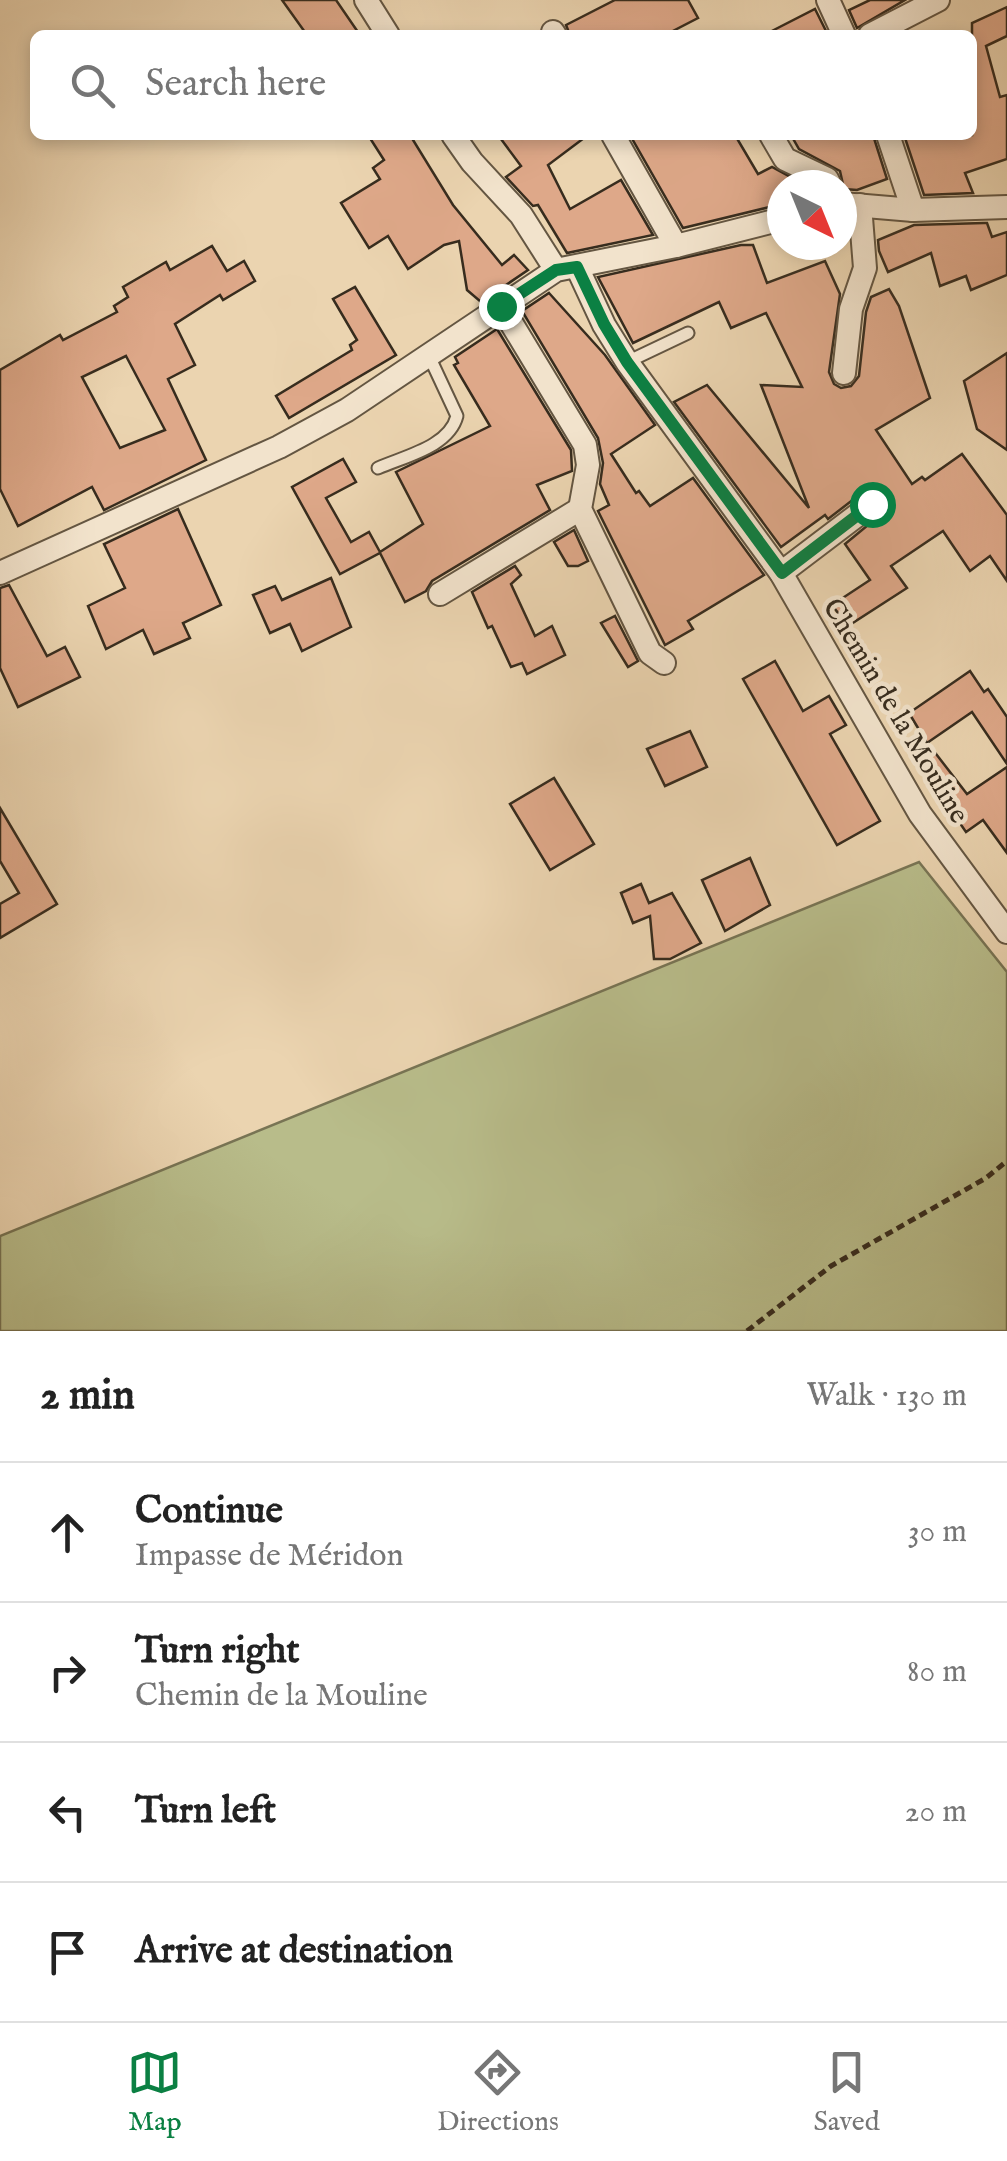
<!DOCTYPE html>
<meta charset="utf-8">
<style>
:root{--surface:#fff;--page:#f2f2f2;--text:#222;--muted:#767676;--line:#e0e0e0;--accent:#0b8043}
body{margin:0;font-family:"IM FELL English",serif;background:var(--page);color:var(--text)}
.compass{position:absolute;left:767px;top:170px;width:90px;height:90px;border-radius:50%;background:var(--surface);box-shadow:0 5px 15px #0003;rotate:137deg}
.stop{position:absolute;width:30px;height:30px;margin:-22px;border:8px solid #0b8043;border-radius:50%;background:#fff}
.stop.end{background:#0b8043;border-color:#fff;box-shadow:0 2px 10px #0008}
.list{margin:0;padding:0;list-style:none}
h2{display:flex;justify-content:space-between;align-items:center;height:130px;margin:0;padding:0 40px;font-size:42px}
h2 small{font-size:32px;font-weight:400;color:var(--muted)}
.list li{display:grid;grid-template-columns:65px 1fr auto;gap:30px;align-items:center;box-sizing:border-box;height:140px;padding:0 40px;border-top:2px solid var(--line)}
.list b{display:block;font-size:38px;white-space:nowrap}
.list p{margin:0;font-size:32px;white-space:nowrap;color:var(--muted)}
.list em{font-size:32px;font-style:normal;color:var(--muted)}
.icon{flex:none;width:55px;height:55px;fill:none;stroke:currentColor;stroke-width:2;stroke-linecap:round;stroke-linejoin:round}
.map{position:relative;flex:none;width:1007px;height:1331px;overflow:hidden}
.search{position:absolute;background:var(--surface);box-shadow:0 5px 15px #0003;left:30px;right:30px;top:30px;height:110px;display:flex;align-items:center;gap:25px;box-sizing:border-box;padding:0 35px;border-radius:15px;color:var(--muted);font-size:38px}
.sheet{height:690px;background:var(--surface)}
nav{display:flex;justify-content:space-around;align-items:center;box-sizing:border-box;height:140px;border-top:2px solid var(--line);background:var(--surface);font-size:28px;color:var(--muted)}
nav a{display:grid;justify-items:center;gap:5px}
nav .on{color:var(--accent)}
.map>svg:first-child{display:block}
.green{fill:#b8bc8a;stroke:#787454;stroke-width:2.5}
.building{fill:#dea889;stroke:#372c1e;stroke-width:2.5;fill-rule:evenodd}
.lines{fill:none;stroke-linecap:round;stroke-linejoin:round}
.service-casing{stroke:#645642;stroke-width:15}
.minor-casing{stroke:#645642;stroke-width:26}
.path{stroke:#372c1e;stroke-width:5;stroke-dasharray:8 5;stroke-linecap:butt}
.service{stroke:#f2e3cc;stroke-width:11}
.minor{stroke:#f2e3cc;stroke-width:22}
.route{stroke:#0b8043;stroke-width:12}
.labels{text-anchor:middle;stroke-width:9;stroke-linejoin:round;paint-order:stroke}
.street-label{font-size:28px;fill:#372c1e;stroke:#f2e3cc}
</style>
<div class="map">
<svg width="1007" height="1331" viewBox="0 0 1007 1331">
<rect width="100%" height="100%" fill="#ebd4b0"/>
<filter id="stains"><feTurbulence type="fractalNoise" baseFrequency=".002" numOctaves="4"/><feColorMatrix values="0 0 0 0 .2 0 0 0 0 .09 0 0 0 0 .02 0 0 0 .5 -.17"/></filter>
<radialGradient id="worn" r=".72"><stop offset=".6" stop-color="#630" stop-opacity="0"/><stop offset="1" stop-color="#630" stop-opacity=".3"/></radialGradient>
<!-- green -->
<path class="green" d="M919 862 1007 972V1331H0V1236Z"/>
<!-- building -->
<g class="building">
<path d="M282 0H336L360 35H307Z"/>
<path d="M615 0H688L698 18 665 35H570L566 25Z"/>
<path d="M870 0H905L857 28 849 10Z"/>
<path d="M1007 7V36L986 46 1000 97 1007 95V159L965 173 973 193 924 195 904 135H972V23Z"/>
<path d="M815 9 828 35H764Z"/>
<path d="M368 135H410L453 205 502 265 514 255 528 270 481 302 467 290 459 241 444 245 408 269 388 236 369 248 341 203 380 179 373 168 384 160Z"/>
<path d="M498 135H588L548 165 570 209 621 180 653 235 567 253 538 205 533 206 506 177 521 166Z"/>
<path d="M630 135H735L758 174 772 167 805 185H782V204L683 228Z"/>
<path d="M791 135H873L887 179 857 190 844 189 840 171 799 149Z"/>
<path d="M984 223H987L992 237 1007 232V275L971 290 966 276 940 286 931 253 888 272 879 251 878 240 914 225Z"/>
<path d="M741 245H753L767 283 825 261 840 294 829 372 834 384 841 388 851 386 859 376 866 312 871 297 889 289 899 306 930 398 876 430 912 484 922 477 925 480 962 454 1007 515V581L990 556 970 571 943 531 891 566 907 588 848 626 832 605 870 580 845 544 885 511 887 501 877 490 863 492 828 519 825 515 781 547 674 402 707 385 809 508 761 385 802 387 766 313 731 328 719 302 633 343 598 277Z"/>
<path d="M212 246 227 271 244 261 255 281 223 300 220 295 175 324 195 365 168 379 206 460 104 510 92 487 18 526 0 489V370L60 335 63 340 117 312 114 306 128 297 123 287 166 262 170 270ZM126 356 165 430 120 448 82 377Z"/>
<path d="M355 287 396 355 289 418 276 396 352 350 350 345 357 340 333 299Z"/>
<path d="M549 293 605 355 655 425 611 454 636 493 639 491 650 506 693 478 764 575 688 621 693 629 665 645 598 511 609 505 600 484 603 463 598 438 522 311Z"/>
<path d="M497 329 571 450 572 471 537 485 550 510 432 581 426 591 405 602 380 553 340 574 292 487 343 459 356 482 326 498 351 542 369 532 380 552 423 524 396 472 490 426 454 365 458 363 455 357Z"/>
<path d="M1007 353V450L977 429 964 381Z"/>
<path d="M178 509 221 605 183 623 190 638 154 654 143 630 106 649 88 606 125 588 104 544Z"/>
<path d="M574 530 588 561 578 566H568L554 542Z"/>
<path d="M515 566 521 575 511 584 535 636 552 626 565 655 527 674 522 663 511 667 492 626 488 628 472 592Z"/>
<path d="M331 578 351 627 302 651 290 624 270 633 253 595 275 586 282 600Z"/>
<path d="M9 585 47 656 65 647 80 677 18 707 0 668V588Z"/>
<path d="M615 616 638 661 628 667 601 623Z"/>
<path d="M775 661 803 711 829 696 846 725 830 734 880 821 837 845 743 679Z"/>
<path d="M970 671 984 692 988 689 1007 717V764L972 712 927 743 909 713Z"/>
<path d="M690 731 707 767 665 786 647 749Z"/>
<path d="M933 750 967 794 1007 767V853L983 820 966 832 917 761Z"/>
<path d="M554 778 594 844 550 870 510 804Z"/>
<path d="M0 808 57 904 0 938V904L19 893 0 861Z"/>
<path d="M750 858 770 905 725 931 702 880Z"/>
<path d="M641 884 649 903 672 893 701 943 670 959H654L650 916 633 923 621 893Z"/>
</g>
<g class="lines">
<!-- service casing -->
<g class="service-casing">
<g id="service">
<path d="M627 362 688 333"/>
<path d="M378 468C405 456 449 447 457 416L429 356"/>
</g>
</g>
<!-- minor casing -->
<g class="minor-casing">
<g id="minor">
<path d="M366 0 388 35"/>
<path d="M828 0 844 35"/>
<path d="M553 32 555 35"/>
<path d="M870 35 938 0"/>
<path d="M453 135 472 162 521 215 556 270"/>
<path d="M613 135 676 246"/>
<path d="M771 135 785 159 827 179 830 185"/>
<path d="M888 135 913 210"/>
<path d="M842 204 913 210 1007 207"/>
<path d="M577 267 604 325 627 362 781 573 920 814 1007 932"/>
<path d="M501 306 585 445 588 465 580 509 650 653 664 663"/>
<path d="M844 373 851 309 865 268 860 205"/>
<path d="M0 573 279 447 347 410 556 270 676 246 782 219"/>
<path d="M781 573 872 504"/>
<path d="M440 594 580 509"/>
</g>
</g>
<!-- path -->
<path class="path" d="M747 1331 831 1266 986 1178 1007 1161"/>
<!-- service -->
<use href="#service" class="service"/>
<!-- minor -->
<use href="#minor" class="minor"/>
</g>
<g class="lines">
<!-- route -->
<path class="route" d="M501 306 556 270 577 267 604 324 627 362 782 573 872 504"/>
</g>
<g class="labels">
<!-- street labels -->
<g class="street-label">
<text transform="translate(897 710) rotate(59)" y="10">Chemin de la Mouline</text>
</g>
</g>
<rect width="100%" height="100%" filter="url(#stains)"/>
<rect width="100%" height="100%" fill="url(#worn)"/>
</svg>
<svg class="compass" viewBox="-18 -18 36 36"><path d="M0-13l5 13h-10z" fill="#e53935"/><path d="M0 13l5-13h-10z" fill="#767676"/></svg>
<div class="stop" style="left:872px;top:504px"></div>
<div class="stop end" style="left:501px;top:306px"></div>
<div class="search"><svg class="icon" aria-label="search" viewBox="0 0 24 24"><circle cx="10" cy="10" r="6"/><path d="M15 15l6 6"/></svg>Search here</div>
</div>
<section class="sheet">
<h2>2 min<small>Walk · 130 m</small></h2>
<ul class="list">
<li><svg class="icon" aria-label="ahead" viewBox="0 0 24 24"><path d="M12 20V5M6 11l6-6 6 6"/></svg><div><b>Continue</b><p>Impasse de Méridon</p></div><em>30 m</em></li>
<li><svg class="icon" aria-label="right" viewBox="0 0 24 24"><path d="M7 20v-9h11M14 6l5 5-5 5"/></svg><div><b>Turn right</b><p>Chemin de la Mouline</p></div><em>80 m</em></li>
<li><svg class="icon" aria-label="left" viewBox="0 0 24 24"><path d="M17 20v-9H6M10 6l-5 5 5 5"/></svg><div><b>Turn left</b></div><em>20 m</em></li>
<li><svg class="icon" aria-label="arrive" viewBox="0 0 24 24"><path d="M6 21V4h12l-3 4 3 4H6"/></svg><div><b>Arrive at destination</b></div></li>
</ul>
</section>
<nav>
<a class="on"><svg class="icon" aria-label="map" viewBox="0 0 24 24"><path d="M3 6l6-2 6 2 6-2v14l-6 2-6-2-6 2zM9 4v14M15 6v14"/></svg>Map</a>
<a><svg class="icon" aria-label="directions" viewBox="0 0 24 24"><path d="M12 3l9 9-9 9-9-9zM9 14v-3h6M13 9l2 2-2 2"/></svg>Directions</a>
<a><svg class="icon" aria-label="saved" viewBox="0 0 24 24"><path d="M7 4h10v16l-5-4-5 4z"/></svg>Saved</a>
</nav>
